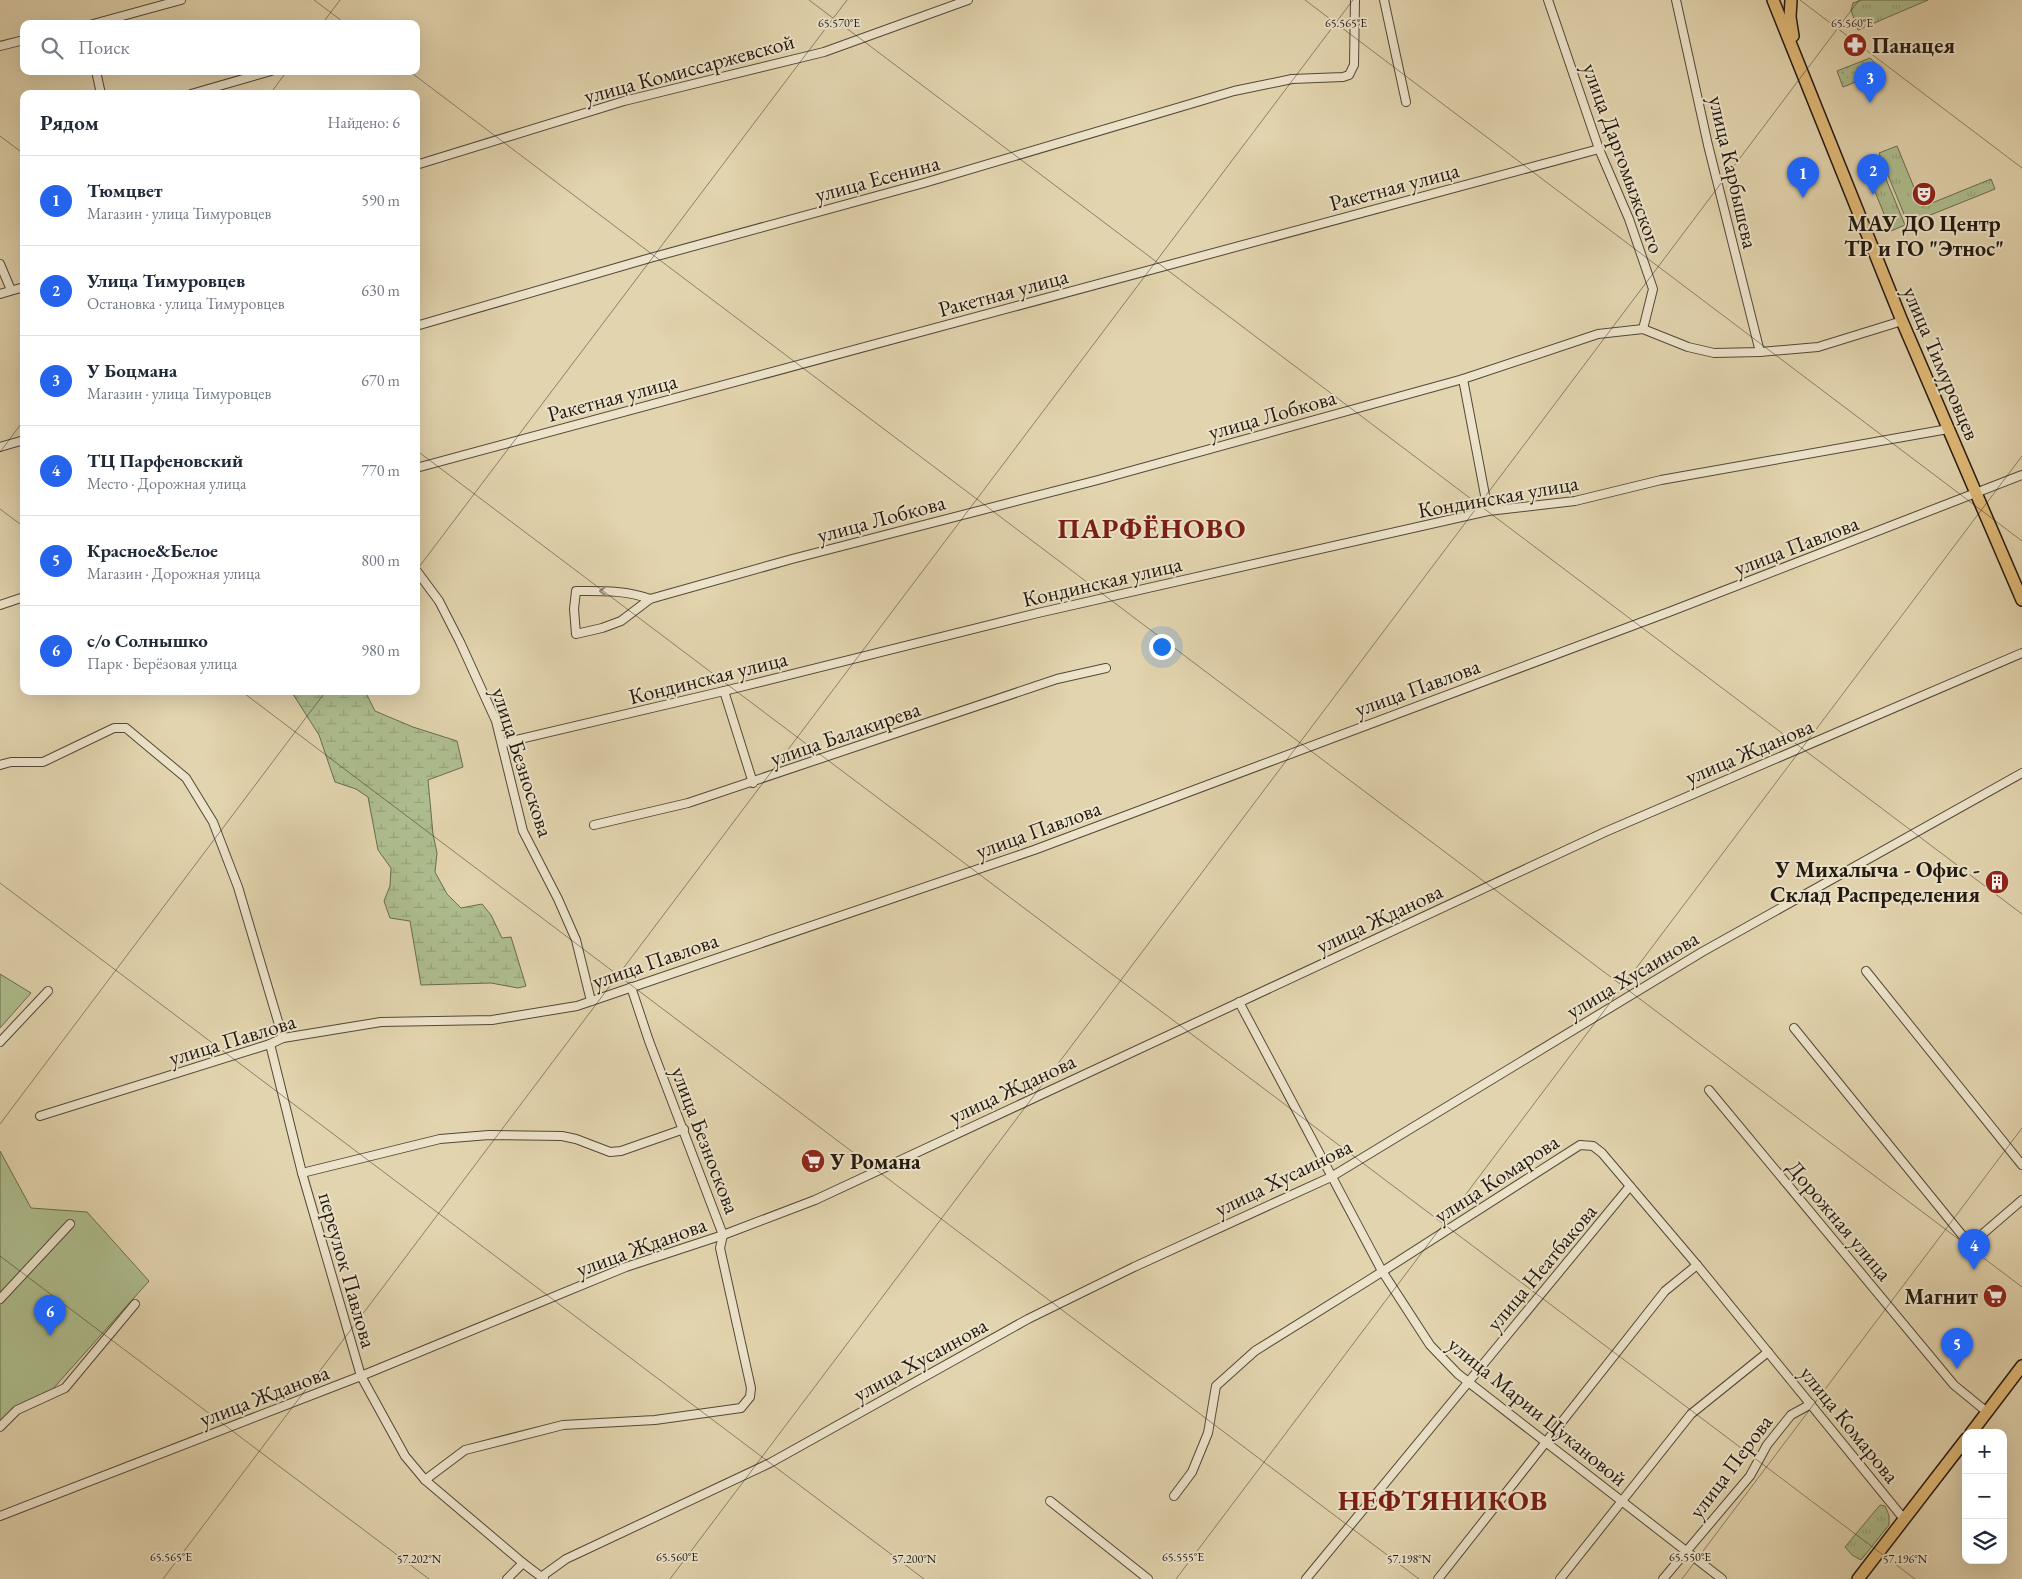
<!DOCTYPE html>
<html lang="ru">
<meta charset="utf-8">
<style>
:root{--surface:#fff;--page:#f6f6f7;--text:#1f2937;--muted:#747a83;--line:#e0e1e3;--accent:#2563eb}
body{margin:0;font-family:"EB Garamond",serif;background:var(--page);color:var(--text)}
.controls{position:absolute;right:15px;bottom:15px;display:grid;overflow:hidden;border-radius:10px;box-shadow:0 5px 20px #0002}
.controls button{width:45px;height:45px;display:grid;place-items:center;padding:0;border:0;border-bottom:1px solid var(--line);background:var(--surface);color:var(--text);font:25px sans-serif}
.you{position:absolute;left:1161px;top:646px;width:18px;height:18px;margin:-12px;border:4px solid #fff;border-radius:50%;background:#1a73e8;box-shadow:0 0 0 8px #1a73e833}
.badge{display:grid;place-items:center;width:32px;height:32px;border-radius:50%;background:var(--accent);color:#fff;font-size:16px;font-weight:700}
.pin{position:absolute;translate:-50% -41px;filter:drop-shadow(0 1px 2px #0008)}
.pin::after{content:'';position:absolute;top:26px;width:18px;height:15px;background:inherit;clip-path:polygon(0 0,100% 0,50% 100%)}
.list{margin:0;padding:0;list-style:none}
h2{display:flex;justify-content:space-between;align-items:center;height:65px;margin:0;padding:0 20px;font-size:21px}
h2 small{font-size:16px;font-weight:400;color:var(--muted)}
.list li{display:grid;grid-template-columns:32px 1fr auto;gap:15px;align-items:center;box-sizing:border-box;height:90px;padding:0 20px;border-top:1px solid var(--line)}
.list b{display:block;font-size:19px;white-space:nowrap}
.list p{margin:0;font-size:16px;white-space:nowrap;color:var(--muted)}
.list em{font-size:16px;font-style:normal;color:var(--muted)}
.icon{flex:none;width:28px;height:28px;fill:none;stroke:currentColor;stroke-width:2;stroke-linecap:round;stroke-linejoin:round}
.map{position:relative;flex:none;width:2022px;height:1579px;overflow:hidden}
.search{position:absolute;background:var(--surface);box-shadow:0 5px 20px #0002;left:20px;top:20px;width:400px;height:55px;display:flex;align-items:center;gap:12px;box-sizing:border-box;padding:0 18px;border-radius:10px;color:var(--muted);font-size:19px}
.panel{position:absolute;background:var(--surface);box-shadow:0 5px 20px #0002;left:20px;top:90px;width:400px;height:605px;border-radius:10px}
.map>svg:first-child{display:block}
.grass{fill:url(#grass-tufts);stroke:#686c50}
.wetland{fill:url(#wetland-marsh);stroke:#686c50}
.park{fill:url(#park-dots);stroke:#686c50}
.garden{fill:#aebe8f;stroke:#686c50}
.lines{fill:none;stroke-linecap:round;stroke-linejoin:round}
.street-casing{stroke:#524838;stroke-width:10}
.primary-casing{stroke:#221910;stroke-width:14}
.street{stroke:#ece3ca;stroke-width:8}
.primary{stroke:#e1ba77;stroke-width:11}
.oneway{stroke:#918876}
.ticks{fill:none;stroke:#221910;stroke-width:1;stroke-opacity:0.45}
.labels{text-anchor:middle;stroke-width:4;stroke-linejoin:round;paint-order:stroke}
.poi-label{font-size:22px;font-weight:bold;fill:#221910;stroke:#ece3ca;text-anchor:start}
.street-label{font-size:22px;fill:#221910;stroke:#ece3ca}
.district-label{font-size:28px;font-weight:bold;letter-spacing:1px;fill:#7a1f14;stroke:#ece3ca}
.ticks-label{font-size:12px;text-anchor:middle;fill:#221910;stroke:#ece3ca;stroke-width:4;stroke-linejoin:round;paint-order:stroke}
</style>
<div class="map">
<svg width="2022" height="1579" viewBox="0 0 2022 1579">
<defs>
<pattern id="grass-tufts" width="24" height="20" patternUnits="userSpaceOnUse" patternTransform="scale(1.25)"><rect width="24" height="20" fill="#aebe8f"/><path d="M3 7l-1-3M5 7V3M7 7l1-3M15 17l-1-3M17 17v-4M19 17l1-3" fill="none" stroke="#95a37a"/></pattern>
<pattern id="wetland-marsh" width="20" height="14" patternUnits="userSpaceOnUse" patternTransform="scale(1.25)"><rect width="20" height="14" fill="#aebe8f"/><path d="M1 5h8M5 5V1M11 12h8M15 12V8" fill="none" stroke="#95a37a"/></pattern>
<pattern id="park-dots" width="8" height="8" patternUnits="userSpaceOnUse" patternTransform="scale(1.25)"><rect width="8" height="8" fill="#aebe8f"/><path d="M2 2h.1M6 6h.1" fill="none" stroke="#95a37a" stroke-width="1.8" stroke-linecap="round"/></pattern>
</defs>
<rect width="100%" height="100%" fill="#e2d4ae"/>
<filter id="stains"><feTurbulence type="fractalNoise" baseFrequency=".004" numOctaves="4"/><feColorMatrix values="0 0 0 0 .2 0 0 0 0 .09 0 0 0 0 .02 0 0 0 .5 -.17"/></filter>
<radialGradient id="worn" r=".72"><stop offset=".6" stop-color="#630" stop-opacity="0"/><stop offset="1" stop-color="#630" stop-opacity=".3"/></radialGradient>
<!-- grass -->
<g class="grass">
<path d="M1862 0H1928L1858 30 1851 10 1853 3Z"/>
<path d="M1897 146 1922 207 1991 179 1995 189 1908 224 1879 153Z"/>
<path d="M1876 155 1905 225 1891 231 1862 160Z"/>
<path d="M1880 1505 1885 1506 1889 1515V1525L1861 1560 1852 1555 1845 1547Z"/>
</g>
<!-- wetland -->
<path class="wetland" d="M291 691H365L375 711 413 727 457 741 463 767 428 780 433 834 437 853 435 872 447 894 461 908 482 904 491 915 502 938 511 937 526 986 518 988 491 983 421 985 410 921 390 918 384 901 390 886 391 868 378 850 368 797 356 789 335 782 319 735Z"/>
<!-- park -->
<path class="park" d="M1870 58 1884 71 1843 87 1837 71Z"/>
<!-- garden -->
<g class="garden">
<path d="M0 974 31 993 0 1028Z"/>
<path d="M0 1151 31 1208 87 1212 149 1281 51 1391 14 1408 0 1421Z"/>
</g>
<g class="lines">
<!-- street casing -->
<g class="street-casing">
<g id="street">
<path d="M1384 0 1406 102"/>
<path d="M1548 0 1599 149 1629 219 1653 289 1643 329"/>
<path d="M1676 0 1708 145 1760 352"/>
<path d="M93 24 181 0"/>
<path d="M0 46 24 40"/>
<path d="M96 71 101 94"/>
<path d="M191 94 271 71"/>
<path d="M416 165 624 101 824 52 968 0"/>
<path d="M0 264 11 290"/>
<path d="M0 294 24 287"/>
<path d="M416 326 650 258 924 183 1234 91 1292 79 1343 77 1349 75 1354 65 1355 0"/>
<path d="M1463 379 1488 511"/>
<path d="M0 447 24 440"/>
<path d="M416 468 1599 149"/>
<path d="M416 570 439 601 460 642 496 721 523 831 558 899 576 940 591 1001"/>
<path d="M650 599C626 590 602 591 576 591L574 609 576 634 602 628 621 621 650 599 792 559 1098 480 1463 379 1598 334 1643 329 1688 347 1714 353 1760 352 1818 347 1902 321"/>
<path d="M0 605 24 597"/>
<path d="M724 691 753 783"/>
<path d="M503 743 724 691 1038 613 1488 511 1575 501 1661 480 1948 429"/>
<path d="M0 765 11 762H43L114 728H126L186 778 213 822 238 887 283 1038"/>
<path d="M594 825 688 803 1057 679 1106 668"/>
<path d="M1866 971 2022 1165"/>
<path d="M1239 1002 1382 1271 1430 1345 1458 1374 1722 1579"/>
<path d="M1794 1028 1962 1235 1973 1240 1979 1237 2022 1200"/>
<path d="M0 1042 48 991"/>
<path d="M270 1044 302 1173 361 1376 405 1456 425 1480 523 1563 544 1579"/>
<path d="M1709 1090 1954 1385 1987 1412"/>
<path d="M40 1116 270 1044 283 1038 381 1022 492 1020 577 1006 1034 850 1669 612 2022 475"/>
<path d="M302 1173 440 1139 489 1135 562 1136 576 1139 610 1152 621 1151 684 1129"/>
<path d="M0 1299 70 1224"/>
<path d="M0 1427 17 1410 65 1388 135 1304"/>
<path d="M425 1480 465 1450 563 1425 655 1420 741 1408 750 1397 751 1388 720 1248 723 1235 649 1041 631 987"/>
<path d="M1174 1496 1192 1472 1208 1433 1216 1386 1255 1351 1369 1280 1580 1145 1593 1146 1602 1153 1697 1265 1904 1519"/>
<path d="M1050 1501 1148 1579"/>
<path d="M0 1516 361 1376 626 1267 723 1235 815 1200 1605 832 2022 653"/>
<path d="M541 1577 566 1559 770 1463 1028 1319 1134 1267 1331 1177 1702 952 2022 773"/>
<path d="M507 1579 523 1563"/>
<path d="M1306 1579 1630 1186"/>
<path d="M1438 1579 1665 1291 1697 1265"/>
<path d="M1560 1579 1691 1414 1768 1352"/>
<path d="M1663 1579 1750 1476 1767 1445 1791 1415 1811 1404"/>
</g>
</g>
<!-- primary casing -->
<g class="primary-casing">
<g id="primary">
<path d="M1773 0 1902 321 2022 600"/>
<path d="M1791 0 1790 17 1793 36"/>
<path d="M1971 1433 2022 1366"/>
<path d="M1858 1579 1966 1439"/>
</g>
</g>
<!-- street -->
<use href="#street" class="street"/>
<!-- primary -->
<use href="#primary" class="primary"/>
</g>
<!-- one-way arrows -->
<defs><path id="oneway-chevron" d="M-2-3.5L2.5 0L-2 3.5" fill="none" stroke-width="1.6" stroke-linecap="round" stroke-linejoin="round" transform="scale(1.25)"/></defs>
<use class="oneway" href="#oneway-chevron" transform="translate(603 591) rotate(-180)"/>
<!-- ticks -->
<path class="ticks" d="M314 0 346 24M809 0 2022 914M1305 0 2022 541M1800 0 2022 168M322 24 340 0M409 71 2022 1287M270 94 287 71M0 136 24 154M416 450 1915 1579M0 452 24 420M0 509 24 527M416 571 847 0M241 691 1419 1579M0 883 924 1579M0 1124 326 691M0 1256 429 1579M163 1579 1353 0M670 1579 1859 0M1176 1579 2022 456M1682 1579 2022 1128"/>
<!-- icons -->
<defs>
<g id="pharmacy-disc" transform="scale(1.25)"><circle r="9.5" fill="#8f2418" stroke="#ece3ca"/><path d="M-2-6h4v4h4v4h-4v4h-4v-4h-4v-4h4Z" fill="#fff"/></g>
<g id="theatre-disc" transform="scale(1.25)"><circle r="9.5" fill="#8f2418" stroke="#ece3ca"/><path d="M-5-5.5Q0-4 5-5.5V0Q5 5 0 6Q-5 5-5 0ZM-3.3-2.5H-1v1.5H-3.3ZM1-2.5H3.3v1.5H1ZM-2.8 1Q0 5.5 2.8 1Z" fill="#fff"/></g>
<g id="building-disc" transform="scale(1.25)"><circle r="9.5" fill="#8f2418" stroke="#ece3ca"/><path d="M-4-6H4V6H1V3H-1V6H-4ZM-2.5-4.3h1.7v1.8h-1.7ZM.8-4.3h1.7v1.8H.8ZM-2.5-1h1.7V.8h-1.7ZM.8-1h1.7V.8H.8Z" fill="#fff"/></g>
<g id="supermarket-disc" transform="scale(1.25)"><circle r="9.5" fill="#8f2418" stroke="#ece3ca"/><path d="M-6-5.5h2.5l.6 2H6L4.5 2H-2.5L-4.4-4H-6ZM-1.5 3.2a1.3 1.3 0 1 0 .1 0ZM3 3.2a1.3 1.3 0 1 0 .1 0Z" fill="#fff"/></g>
</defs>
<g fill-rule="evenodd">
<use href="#pharmacy-disc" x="1855" y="45"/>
<use href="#theatre-disc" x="1924" y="194"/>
<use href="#building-disc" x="1997" y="882"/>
<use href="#supermarket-disc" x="813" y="1161"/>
<use href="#supermarket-disc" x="1995" y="1296"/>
</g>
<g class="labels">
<!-- poi labels -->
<g class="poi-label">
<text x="1872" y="53">Панацея</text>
<text x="1924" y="231" text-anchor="middle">МАУ ДО Центр<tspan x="1924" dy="25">ТР и ГО "Этнос"</tspan></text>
<text x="1980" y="877" text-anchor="end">У Михалыча - Офис -<tspan x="1980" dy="25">Склад Распределения</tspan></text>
<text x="830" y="1169">У Романа</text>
<text x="1978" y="1304" text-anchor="end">Магнит</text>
</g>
<!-- street labels -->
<g class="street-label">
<text transform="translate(689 68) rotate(-15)" y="8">улица Комиссаржевской</text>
<text transform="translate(1624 158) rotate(70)" y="8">улица Даргомыжского</text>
<text transform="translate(1734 172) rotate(77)" y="8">улица Карбышева</text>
<text transform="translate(877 178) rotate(-15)" y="8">улица Есенина</text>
<text transform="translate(1394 186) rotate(-15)" y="8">Ракетная улица</text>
<text transform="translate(1003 292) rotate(-15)" y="8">Ракетная улица</text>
<text transform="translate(1942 363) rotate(67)" y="8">улица Тимуровцев</text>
<text transform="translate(612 397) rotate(-15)" y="8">Ракетная улица</text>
<text transform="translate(1272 414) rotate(-16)" y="8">улица Лобкова</text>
<text transform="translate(1498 496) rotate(-10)" y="8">Кондинская улица</text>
<text transform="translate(881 518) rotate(-15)" y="8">улица Лобкова</text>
<text transform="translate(1796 545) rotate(-21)" y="8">улица Павлова</text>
<text transform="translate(1102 581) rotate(-13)" y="8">Кондинская улица</text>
<text transform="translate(708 677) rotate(-14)" y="8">Кондинская улица</text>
<text transform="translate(1417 687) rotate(-20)" y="8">улица Павлова</text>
<text transform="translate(845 733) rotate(-19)" y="8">улица Балакирева</text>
<text transform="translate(1749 751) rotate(-23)" y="8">улица Жданова</text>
<text transform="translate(523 762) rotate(72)" y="8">улица Безноскова</text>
<text transform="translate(1038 829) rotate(-20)" y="8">улица Павлова</text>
<text transform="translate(1379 918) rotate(-25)" y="8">улица Жданова</text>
<text transform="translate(655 960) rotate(-19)" y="8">улица Павлова</text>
<text transform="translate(1632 974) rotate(-31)" y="8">улица Хусаинова</text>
<text transform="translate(232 1039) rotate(-17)" y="8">улица Павлова</text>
<text transform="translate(1012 1088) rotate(-25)" y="8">улица Жданова</text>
<text transform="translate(706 1140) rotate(69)" y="8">улица Безноскова</text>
<text transform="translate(1283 1177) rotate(-26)" y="8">улица Хусаинова</text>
<text transform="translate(1496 1178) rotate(-33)" y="8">улица Комарова</text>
<text transform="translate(1840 1220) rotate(50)" y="8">Дорожная улица</text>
<text transform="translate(641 1246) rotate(-20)" y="8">улица Жданова</text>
<text transform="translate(1541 1267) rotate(-50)" y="8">улица Неатбакова</text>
<text transform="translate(348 1270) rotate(74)" y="8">переулок Павлова</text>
<text transform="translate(920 1359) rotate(-29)" y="8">улица Хусаинова</text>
<text transform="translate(264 1395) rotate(-21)" y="8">улица Жданова</text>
<text transform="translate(1538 1411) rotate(39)" y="8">улица Марии Цукановой</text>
<text transform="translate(1850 1424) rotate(51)" y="8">улица Комарова</text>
<text transform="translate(1730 1466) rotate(-53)" y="8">улица Перова</text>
</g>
<!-- district labels -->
<g class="district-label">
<text x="1152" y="538">ПАРФЁНОВО</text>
<text x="1443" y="1510">НЕФТЯНИКОВ</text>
</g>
</g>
<g class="ticks-label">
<text x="839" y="27">65.570°E</text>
<text x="1346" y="27">65.565°E</text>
<text x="1852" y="27">65.560°E</text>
<text x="171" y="1561">65.565°E</text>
<text x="677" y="1561">65.560°E</text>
<text x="1183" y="1561">65.555°E</text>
<text x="1690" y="1561">65.550°E</text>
<text x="419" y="1563">57.202°N</text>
<text x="914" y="1563">57.200°N</text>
<text x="1409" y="1563">57.198°N</text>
<text x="1905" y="1563">57.196°N</text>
</g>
<rect width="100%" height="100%" filter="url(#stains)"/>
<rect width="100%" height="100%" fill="url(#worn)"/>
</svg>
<div class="controls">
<button>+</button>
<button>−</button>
<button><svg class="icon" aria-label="layers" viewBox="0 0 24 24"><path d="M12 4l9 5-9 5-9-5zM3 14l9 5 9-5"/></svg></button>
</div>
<div class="you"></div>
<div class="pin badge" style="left:1803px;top:198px">1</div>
<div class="pin badge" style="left:1873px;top:195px">2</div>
<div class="pin badge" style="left:1870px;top:103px">3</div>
<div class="pin badge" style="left:1974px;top:1270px">4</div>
<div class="pin badge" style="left:1957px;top:1369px">5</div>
<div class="pin badge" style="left:50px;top:1336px">6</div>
<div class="search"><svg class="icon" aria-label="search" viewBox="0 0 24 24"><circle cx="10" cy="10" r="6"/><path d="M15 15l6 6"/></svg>Поиск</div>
<section class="panel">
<h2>Рядом<small>Найдено: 6</small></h2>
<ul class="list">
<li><span class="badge">1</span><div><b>Тюмцвет</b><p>Магазин · улица Тимуровцев</p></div><em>590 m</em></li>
<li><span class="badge">2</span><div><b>Улица Тимуровцев</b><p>Остановка · улица Тимуровцев</p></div><em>630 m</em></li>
<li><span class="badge">3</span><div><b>У Боцмана</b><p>Магазин · улица Тимуровцев</p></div><em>670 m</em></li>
<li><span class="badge">4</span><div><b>ТЦ Парфеновский</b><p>Место · Дорожная улица</p></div><em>770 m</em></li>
<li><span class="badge">5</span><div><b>Красное&amp;Белое</b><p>Магазин · Дорожная улица</p></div><em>800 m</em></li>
<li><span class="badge">6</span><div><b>с/о Солнышко</b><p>Парк · Берёзовая улица</p></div><em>980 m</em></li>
</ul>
</section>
</div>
